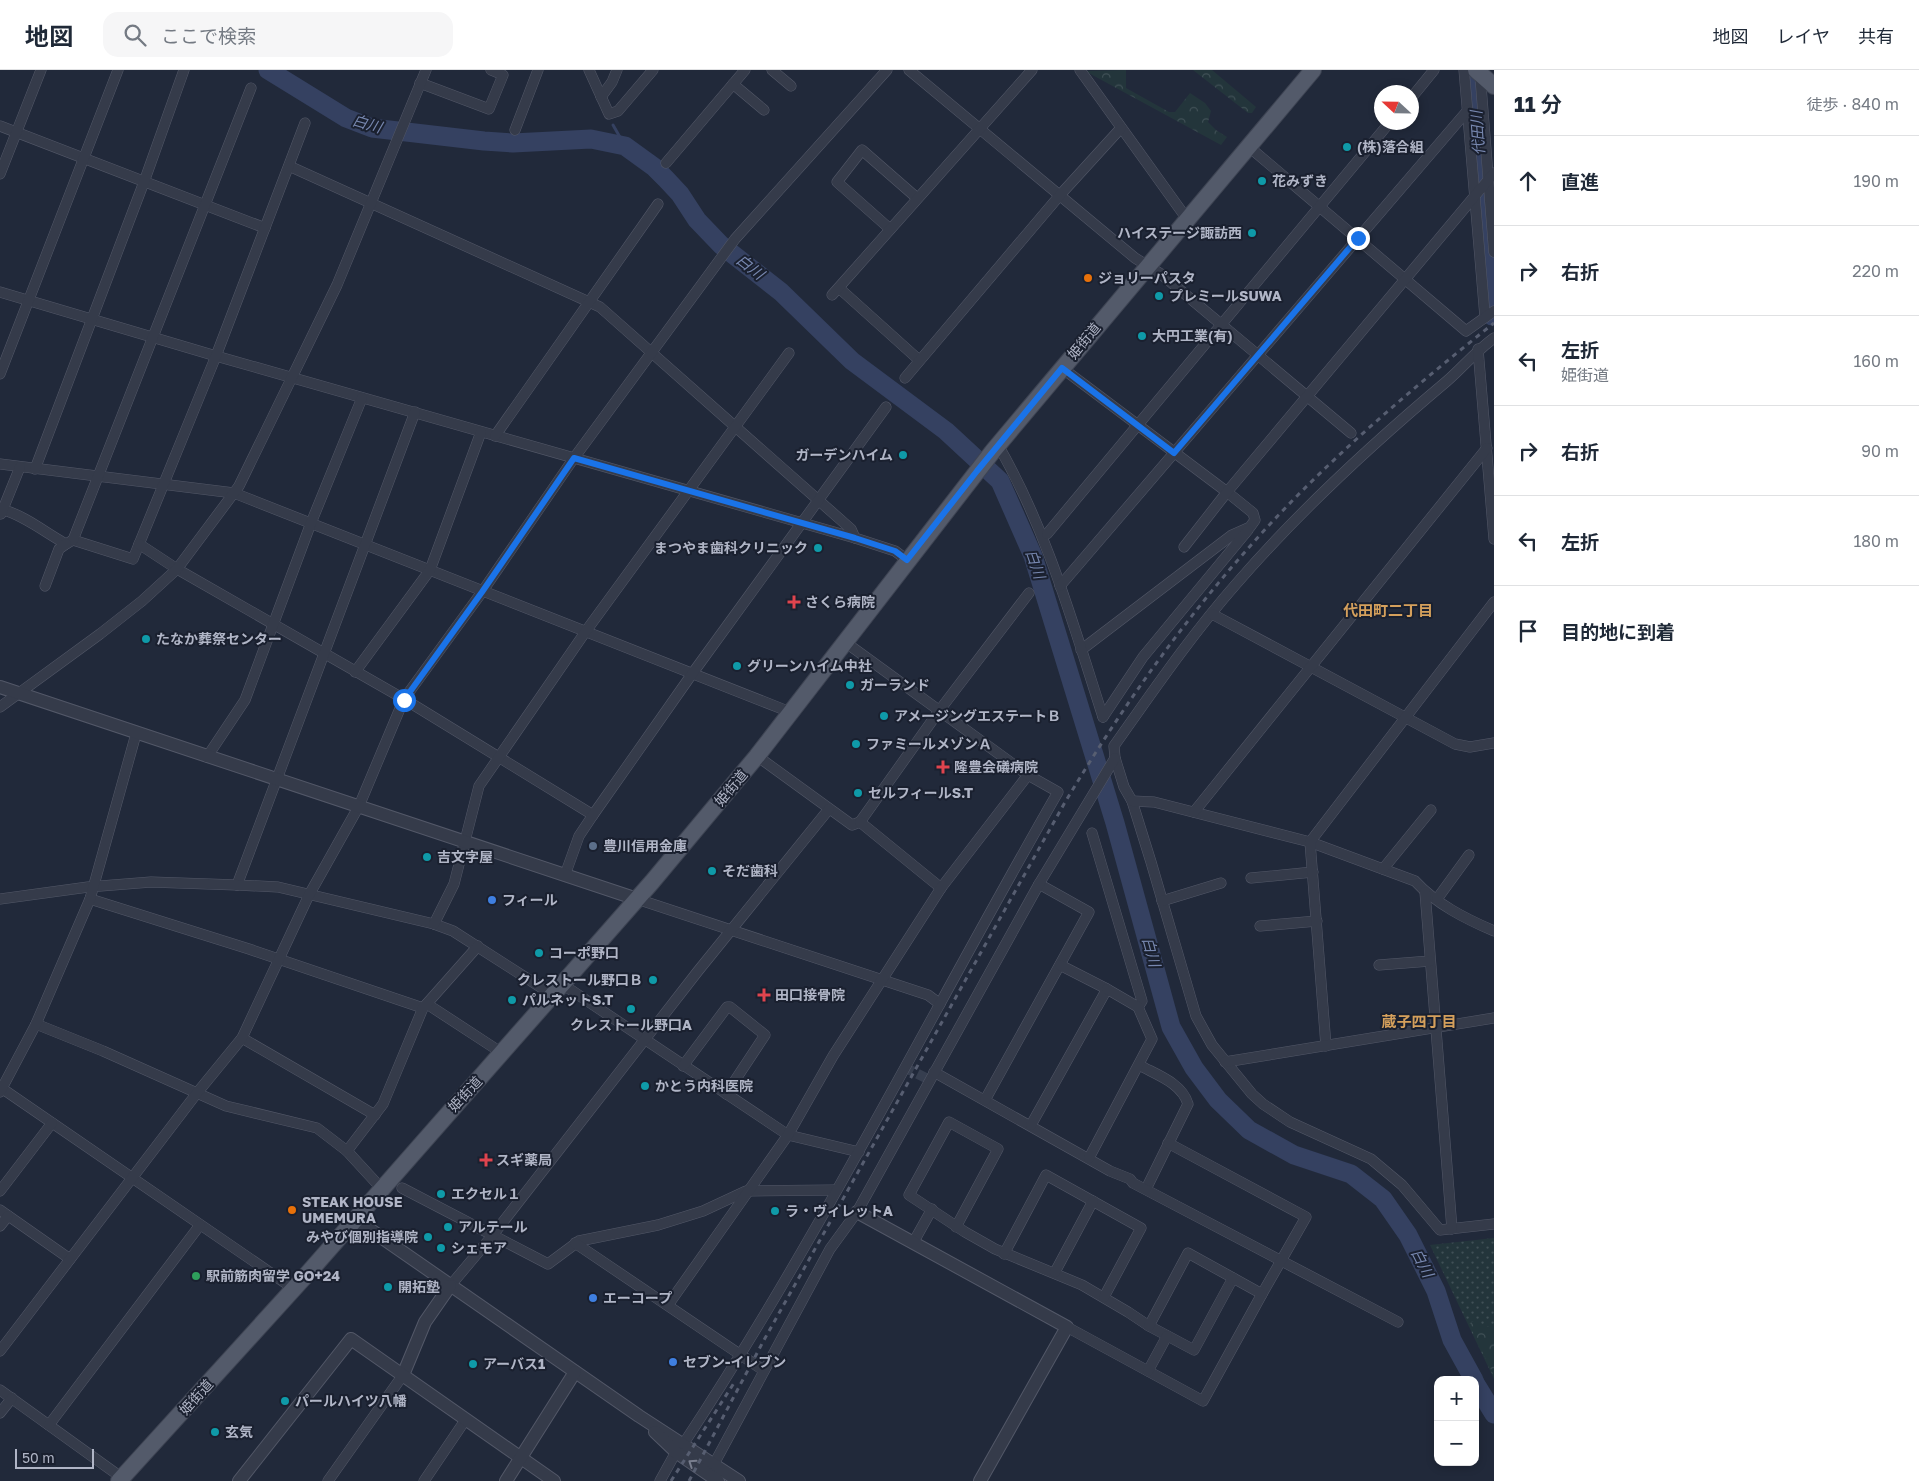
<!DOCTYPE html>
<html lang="ja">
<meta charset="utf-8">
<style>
:root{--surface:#fff;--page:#f6f6f7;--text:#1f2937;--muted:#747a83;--line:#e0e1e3}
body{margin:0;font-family:"Golos Text","Noto Sans JP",sans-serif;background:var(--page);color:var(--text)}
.controls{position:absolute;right:15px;bottom:15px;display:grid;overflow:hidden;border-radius:10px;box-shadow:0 2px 8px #0003}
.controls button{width:45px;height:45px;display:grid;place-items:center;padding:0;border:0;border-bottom:1px solid var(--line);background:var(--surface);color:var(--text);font:25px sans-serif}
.compass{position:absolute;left:1374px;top:15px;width:45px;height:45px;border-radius:50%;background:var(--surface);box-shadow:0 2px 8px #0003;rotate:292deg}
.scale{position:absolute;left:15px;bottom:12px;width:79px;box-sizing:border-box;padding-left:5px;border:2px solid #b0b5c6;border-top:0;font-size:14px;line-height:18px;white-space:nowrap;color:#b0b5c6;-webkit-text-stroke:4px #1a202f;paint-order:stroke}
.stop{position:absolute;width:15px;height:15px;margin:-11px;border:4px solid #1a73e8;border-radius:50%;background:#fff}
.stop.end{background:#1a73e8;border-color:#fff;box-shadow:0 1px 5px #0008}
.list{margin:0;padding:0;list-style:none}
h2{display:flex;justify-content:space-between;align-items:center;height:65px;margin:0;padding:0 20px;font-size:21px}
h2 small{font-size:16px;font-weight:400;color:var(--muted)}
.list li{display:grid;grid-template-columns:32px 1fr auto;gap:15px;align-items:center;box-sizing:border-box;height:90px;padding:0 20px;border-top:1px solid var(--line)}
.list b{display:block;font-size:19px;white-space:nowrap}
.list p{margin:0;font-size:16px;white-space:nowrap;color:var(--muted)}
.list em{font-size:16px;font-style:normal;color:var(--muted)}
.icon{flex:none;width:28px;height:28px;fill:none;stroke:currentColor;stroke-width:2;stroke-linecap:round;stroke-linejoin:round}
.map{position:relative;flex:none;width:1494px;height:1411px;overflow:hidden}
header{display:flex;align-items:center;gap:30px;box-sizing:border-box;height:70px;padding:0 25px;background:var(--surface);border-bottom:1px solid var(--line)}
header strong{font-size:24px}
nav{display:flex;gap:28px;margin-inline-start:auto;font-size:18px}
.search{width:350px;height:45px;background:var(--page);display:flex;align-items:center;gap:12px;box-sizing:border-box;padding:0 18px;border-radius:15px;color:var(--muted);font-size:19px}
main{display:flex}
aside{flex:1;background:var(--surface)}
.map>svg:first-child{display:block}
.green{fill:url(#green-dots)}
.forest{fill:url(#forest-crowns)}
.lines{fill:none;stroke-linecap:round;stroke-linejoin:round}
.stream{stroke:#354161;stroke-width:3}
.river{stroke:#354161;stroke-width:19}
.minor-tunnel{stroke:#363e4f;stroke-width:10;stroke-dasharray:10 5;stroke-linecap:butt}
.minor-casing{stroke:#535868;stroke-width:11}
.tertiary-casing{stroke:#535868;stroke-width:14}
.primary-casing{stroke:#3e4453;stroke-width:18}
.minor{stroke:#353b4a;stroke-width:10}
.tertiary{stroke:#353b4a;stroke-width:12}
.primary{stroke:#535a6a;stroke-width:16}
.rail{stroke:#575e71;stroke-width:3;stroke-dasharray:5 5;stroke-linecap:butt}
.oneway{stroke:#797e8e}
.route{stroke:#1a73e8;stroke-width:6}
.culture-dot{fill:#0f9aa8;stroke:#1a202f;stroke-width:2}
.food-dot{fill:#e8710a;stroke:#1a202f;stroke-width:2}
.health-dot{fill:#e0444e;stroke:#1a202f;stroke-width:2}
.service-dot{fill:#5c6f8a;stroke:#1a202f;stroke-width:2}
.shop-dot{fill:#3f7fe0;stroke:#1a202f;stroke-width:2}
.leisure-dot{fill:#2e9e5b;stroke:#1a202f;stroke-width:2}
.labels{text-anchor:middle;stroke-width:4;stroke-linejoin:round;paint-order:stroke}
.poi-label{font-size:14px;font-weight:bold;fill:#b0b5c6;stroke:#1a202f;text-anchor:start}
.street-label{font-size:14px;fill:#b0b5c6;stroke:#1a202f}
.water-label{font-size:15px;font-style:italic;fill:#7787af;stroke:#1a202f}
.neighbourhood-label{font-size:15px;font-weight:bold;fill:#d5a05c;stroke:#1a202f}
</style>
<header>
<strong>地図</strong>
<div class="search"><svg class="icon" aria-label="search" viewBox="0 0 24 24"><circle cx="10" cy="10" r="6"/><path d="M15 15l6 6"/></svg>ここで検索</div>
<nav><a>地図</a><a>レイヤ</a><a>共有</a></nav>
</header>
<main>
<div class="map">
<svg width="1494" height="1411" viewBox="0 0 1494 1411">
<defs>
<pattern id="green-dots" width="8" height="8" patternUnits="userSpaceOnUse" patternTransform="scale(1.25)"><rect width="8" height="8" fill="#23353b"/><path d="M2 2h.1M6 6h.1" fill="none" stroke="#405056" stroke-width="1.8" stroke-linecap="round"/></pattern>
<pattern id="forest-crowns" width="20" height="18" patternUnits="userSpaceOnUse" patternTransform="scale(1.25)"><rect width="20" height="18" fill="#23353b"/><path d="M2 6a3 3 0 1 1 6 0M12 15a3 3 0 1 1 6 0" fill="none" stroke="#405056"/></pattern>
</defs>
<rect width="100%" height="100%" fill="#21293a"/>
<!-- green -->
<path class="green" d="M1494 1168V1309L1430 1175Z"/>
<!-- forest -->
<g class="forest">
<path d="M1126 0V18L1169 42H1175L1190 23 1205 33 1211 41 1208 52 1216 60 1227 67 1221 75 1085 1Z"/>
<path d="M1193 0H1212L1256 37 1252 43H1248Z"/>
<path d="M1473 1251 1494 1259V1306L1469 1254Z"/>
</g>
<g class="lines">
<!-- stream -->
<path class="stream" d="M613 55 625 76"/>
<!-- river -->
<g class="river">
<path d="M268 0 346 48 372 58 484 71 513 73 591 69 625 76 654 97 666 109 680 124 697 150 721 175 781 222 852 291 946 361 1000 411 1033 486 1115 753 1171 957 1194 998 1218 1030 1249 1060 1294 1085 1351 1104 1383 1129 1408 1165 1436 1221 1452 1270 1474 1310"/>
<path d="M1473 0 1492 246"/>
<path d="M1475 1313 1494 1344"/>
</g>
<!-- minor-tunnel -->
<path class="minor-tunnel" d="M904 997 930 1010"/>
<!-- minor casing -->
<g class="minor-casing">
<g id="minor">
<path d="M589 0 609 44 618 41 653 0"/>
<path d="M772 0 791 16"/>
<path d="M909 0 1135 188 1161 204 1351 363"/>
<path d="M1080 0 1187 149"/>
<path d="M1464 0 1485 247"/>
<path d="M1480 3 1494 182"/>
<path d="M420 13 489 39 503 5 491 0"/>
<path d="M733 14 764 40"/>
<path d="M601 27 612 12 617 0"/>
<path d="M1412 27 1434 0"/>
<path d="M0 56 265 158"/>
<path d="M515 60 538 0"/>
<path d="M1248 76 1466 261 1494 241"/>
<path d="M666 93 745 0"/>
<path d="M289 96 600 237 851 459 855 468"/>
<path d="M0 104 41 0"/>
<path d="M890 159 837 112 862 80 917 128"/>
<path d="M839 218 919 290"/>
<path d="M0 222 216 286 855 468 895 481 907 490"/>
<path d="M832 225 1032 0"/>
<path d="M1494 268C1476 281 1463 297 1447 311 1372 374 1301 439 1237 513 1192 564 1153 621 1114 676L1115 688 1124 717 1132 731 1151 792 1196 946 1212 975 1252 1024 1263 1034 1290 1052 1371 1089 1402 1115 1440 1160 1494 1154"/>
<path d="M1478 279 1494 469"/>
<path d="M1062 298 1227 422 1253 443 1255 450 1250 457 1232 465 1081 580"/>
<path d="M0 304 118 0"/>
<path d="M905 308 1060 125 1121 58"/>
<path d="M495 366 658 134"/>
<path d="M998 375C1047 460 1073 554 1103 647"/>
<path d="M0 394 234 423 790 642"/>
<path d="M35 399 144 112 184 0"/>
<path d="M4 440C25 446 46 463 66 474L73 470 133 489 216 286 305 53"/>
<path d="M1 444 20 397"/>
<path d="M1047 464 1390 52"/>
<path d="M73 470 251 18"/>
<path d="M139 474 177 499 404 629 593 745"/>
<path d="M1184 477 1227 422 1494 103"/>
<path d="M45 516 59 479 66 474"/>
<path d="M1060 516 1468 40"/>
<path d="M1212 544 1455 674 1470 677 1494 673"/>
<path d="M355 602 430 500 481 362"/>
<path d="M0 637 100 564 142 531 177 499 239 416 337 215 426 0"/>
<path d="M1103 647 1143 587 1248 460"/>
<path d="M757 686 852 755 860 752 939 641 1029 523"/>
<path d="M207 687 245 630 311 453 362 328"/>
<path d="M1132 731 1154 732 1310 772 1415 811C1436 834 1466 849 1494 861"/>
<path d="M1194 742 1487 378"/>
<path d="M860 752 941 818"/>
<path d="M1092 763 1142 931 1138 937"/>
<path d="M1383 799 1431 740"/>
<path d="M565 805 579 766 593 745 692 604 886 337"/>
<path d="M1251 808 1313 802"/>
<path d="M237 815 415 342"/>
<path d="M1425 822 1452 1159"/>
<path d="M0 829 88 817 151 812 237 815 278 817 434 854 453 861 553 925"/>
<path d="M90 829 249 879 423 938"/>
<path d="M637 829 928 925 940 934"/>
<path d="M1437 829 1469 785"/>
<path d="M1162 831 1221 813"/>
<path d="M434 854 454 814 479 716 586 561 789 283"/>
<path d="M1260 856 1317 851"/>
<path d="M1379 895 1430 891"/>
<path d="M562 914 788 1065 859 1082"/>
<path d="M427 934 502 983"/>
<path d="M36 954 103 981 226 1036 317 1058 347 1081 381 1118"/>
<path d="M242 968 375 1045"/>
<path d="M1326 976 1310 772 1494 532"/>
<path d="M1225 992 1494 948"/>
<path d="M1139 995C1157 1005 1182 1013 1188 1034L1146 1119"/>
<path d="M683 996 727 937H730L765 965 726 1024"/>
<path d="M934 1002 1110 1101 1130 1109 1133 1113 1398 1252"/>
<path d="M0 1017 294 1219"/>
<path d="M0 1022 36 954 90 829 136 664"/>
<path d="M985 1030 1089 842 1039 814"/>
<path d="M1031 1055 1107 919 1060 895"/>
<path d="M1168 1073 1306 1147 1262 1224"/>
<path d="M347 1081 383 1034 423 938 478 876"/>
<path d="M1089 1088 1152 969 1138 937 1107 919"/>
<path d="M402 1118 548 1194 579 1171 658 1155 703 1141 746 1121 836 1120"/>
<path d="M0 1121 52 1053"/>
<path d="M0 1140 70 1189"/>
<path d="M0 1156 8 1146"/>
<path d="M956 1157 998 1079 949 1052 909 1125 965 1162 995 1179 1082 1215 1128 1242 1149 1256 1194 1280 1233 1208"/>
<path d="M575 1173 763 1300"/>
<path d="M913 1173 932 1139"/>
<path d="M1004 1184 1046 1105 1141 1158 1104 1227"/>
<path d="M1055 1202 1093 1131"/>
<path d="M450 1216 492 1166 698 901 829 739"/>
<path d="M668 1235 788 1065 833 986 941 818 1028 705"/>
<path d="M1067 1257 1203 1331 1262 1224 1188 1183 1149 1256"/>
<path d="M0 1281 197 1023 242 968 309 825 359 736 404 629 482 522 574 388 735 169 887 0"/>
<path d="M1148 1301 1167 1266"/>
<path d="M0 1320 125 1410"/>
<path d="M0 1343 12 1328"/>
<path d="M49 1355 200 1155"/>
<path d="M684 1373C822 1164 933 939 1058 722L1028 705 845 572"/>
<path d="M714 1394 830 1179 857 1142 1039 814 1115 688"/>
<path d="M328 1411 403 1305"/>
<path d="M424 1411 466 1349"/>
<path d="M660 1411 676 1382"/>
</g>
</g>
<!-- tertiary casing -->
<g class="tertiary-casing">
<g id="tertiary">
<path d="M0 617 637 829"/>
<path d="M857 1142 1067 1257 980 1411"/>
<path d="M355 1149 639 1346 739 1411"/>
<path d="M403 1305 425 1252 450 1216"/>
<path d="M655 1362 676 1382 718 1411"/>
<path d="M239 1411 351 1269 554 1411"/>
<path d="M506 1411 575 1302"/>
</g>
</g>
<!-- primary casing -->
<g class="primary-casing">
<g id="primary">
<path d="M1476 0 1494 16"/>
<path d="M119 1411 309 1202 652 812 757 686 993 381 1313 0"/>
</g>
</g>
<!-- minor -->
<use href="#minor" class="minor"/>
<!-- tertiary -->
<use href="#tertiary" class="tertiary"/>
<!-- primary -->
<use href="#primary" class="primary"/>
<!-- rail -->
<g class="rail">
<path d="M671 1411 734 1313"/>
<path d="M689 1411 764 1270 1064 734C1129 625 1204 521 1293 430 1356 366 1424 309 1494 253"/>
</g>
</g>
<!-- one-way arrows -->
<defs><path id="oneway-chevron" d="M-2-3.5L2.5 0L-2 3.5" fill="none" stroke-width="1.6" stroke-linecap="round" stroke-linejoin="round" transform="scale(1.25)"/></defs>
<use class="oneway" href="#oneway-chevron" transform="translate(692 1393) rotate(-146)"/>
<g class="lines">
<!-- route -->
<path class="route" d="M404 630 482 522 574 388 855 468 895 481 907 490 977 401 1062 298 1174 383 1358 168"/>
</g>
<!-- markers -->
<g class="culture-dot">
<circle cx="1347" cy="77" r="5"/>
<circle cx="1262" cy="111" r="5"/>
<circle cx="1252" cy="163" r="5"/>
<circle cx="1159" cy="226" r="5"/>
<circle cx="1142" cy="266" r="5"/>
<circle cx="903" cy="385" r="5"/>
<circle cx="818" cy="478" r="5"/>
<circle cx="146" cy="569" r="5"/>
<circle cx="737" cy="596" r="5"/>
<circle cx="850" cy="615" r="5"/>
<circle cx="884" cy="646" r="5"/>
<circle cx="856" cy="674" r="5"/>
<circle cx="858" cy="723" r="5"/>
<circle cx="427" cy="787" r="5"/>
<circle cx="712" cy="801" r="5"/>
<circle cx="539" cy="883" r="5"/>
<circle cx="653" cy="910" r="5"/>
<circle cx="512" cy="930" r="5"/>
<circle cx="631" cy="939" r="5"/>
<circle cx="645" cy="1016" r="5"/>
<circle cx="441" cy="1124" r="5"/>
<circle cx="775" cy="1141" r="5"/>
<circle cx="448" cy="1157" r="5"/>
<circle cx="428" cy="1167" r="5"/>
<circle cx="441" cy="1178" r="5"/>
<circle cx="388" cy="1217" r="5"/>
<circle cx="473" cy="1294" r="5"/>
<circle cx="285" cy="1331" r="5"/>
<circle cx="215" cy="1362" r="5"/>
</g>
<g class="food-dot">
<circle cx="1088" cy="208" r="5"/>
<circle cx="292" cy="1140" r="5"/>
</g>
<g class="health-dot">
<path d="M791.5 524.5h5v5h5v5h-5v5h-5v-5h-5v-5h5z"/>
<path d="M940.5 689.5h5v5h5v5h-5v5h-5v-5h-5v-5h5z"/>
<path d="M761.5 917.5h5v5h5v5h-5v5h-5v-5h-5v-5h5z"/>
<path d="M483.5 1082.5h5v5h5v5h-5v5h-5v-5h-5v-5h5z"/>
</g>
<circle class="service-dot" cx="593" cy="776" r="5"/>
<g class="shop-dot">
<circle cx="492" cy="830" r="5"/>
<circle cx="593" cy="1228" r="5"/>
<circle cx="673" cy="1292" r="5"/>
</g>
<circle class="leisure-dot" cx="196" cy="1206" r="5"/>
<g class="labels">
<!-- poi labels -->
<g class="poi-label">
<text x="1357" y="82">(株)落合組</text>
<text x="1272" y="116">花みずき</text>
<text x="1242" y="168" text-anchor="end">ハイステージ諏訪西</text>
<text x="1098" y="213">ジョリーパスタ</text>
<text x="1169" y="231">プレミールSUWA</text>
<text x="1152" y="271">大円工業(有)</text>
<text x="893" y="390" text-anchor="end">ガーデンハイム</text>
<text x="808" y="483" text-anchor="end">まつやま歯科クリニック</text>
<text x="805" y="537">さくら病院</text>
<text x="156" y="574">たなか葬祭センター</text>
<text x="747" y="601">グリーンハイム中社</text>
<text x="860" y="620">ガーランド</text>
<text x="894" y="651">アメージングエステートＢ</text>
<text x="866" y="679">ファミールメゾンＡ</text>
<text x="954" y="702">隆豊会礒病院</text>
<text x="868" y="728">セルフィールS.T</text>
<text x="603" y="781">豊川信用金庫</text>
<text x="437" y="792">吉文字屋</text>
<text x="722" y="806">そだ歯科</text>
<text x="502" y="835">フィール</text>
<text x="549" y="888">コーポ野口</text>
<text x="643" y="915" text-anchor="end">クレストール野口Ｂ</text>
<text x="775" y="930">田口接骨院</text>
<text x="522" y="935">パルネットS.T</text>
<text x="631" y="960" text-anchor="middle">クレストール野口A</text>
<text x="655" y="1021">かとう内科医院</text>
<text x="496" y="1095">スギ薬局</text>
<text x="451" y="1129">エクセル１</text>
<text x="302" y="1137">STEAK HOUSE<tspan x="302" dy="16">UMEMURA</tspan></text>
<text x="785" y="1146">ラ・ヴィレットA</text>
<text x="458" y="1162">アルテール</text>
<text x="418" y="1172" text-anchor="end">みやび個別指導院</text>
<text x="451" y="1183">シェモア</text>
<text x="206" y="1211">駅前筋肉留学 GO+24</text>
<text x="398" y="1222">開拓塾</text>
<text x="603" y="1233">エーコープ</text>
<text x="683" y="1297">セブン-イレブン</text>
<text x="483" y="1299">アーバス1</text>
<text x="295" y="1336">パールハイツ八幡</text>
<text x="225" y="1367">玄気</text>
</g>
<!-- street labels -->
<g class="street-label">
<text transform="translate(1084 271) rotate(-50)" y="5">姫街道</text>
<text transform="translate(731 718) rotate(-50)" y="5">姫街道</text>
<text transform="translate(465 1024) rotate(-47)" y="5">姫街道</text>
<text transform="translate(196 1327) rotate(-48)" y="5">姫街道</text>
</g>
<!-- water labels -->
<g class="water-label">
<text transform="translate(367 54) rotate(16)" y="5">白川</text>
<text transform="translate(1478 63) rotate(-94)" y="5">代田川</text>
<text transform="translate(750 197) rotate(38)" y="5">白川</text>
<text transform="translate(1035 494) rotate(71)" y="5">白川</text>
<text transform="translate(1151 882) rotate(75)" y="5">白川</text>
<text transform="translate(1422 1193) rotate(63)" y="5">白川</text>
</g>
<!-- neighbourhood labels -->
<g class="neighbourhood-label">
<text x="1388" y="546">代田町二丁目</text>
<text x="1419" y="957">蔵子四丁目</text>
</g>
</g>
</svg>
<div class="controls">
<button>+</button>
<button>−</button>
</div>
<svg class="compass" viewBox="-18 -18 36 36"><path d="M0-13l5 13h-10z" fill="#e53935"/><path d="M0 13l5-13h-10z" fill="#747a83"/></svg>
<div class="scale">50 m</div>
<div class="stop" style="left:404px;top:630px"></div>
<div class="stop end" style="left:1358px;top:168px"></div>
</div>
<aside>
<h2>11 分<small>徒歩 · 840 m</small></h2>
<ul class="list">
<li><svg class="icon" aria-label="ahead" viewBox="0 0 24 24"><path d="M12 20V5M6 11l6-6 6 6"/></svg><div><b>直進</b></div><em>190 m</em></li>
<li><svg class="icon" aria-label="right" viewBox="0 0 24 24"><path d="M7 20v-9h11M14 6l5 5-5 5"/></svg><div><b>右折</b></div><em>220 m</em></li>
<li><svg class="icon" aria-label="left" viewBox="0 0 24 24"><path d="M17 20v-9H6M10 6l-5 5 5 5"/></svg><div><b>左折</b><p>姫街道</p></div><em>160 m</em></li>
<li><svg class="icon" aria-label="right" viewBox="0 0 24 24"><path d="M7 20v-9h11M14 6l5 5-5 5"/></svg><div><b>右折</b></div><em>90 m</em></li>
<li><svg class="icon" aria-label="left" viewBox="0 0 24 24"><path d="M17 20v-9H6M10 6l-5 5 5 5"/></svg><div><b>左折</b></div><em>180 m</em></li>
<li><svg class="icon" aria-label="arrive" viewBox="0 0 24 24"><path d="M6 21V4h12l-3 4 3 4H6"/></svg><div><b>目的地に到着</b></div></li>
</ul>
</aside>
</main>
